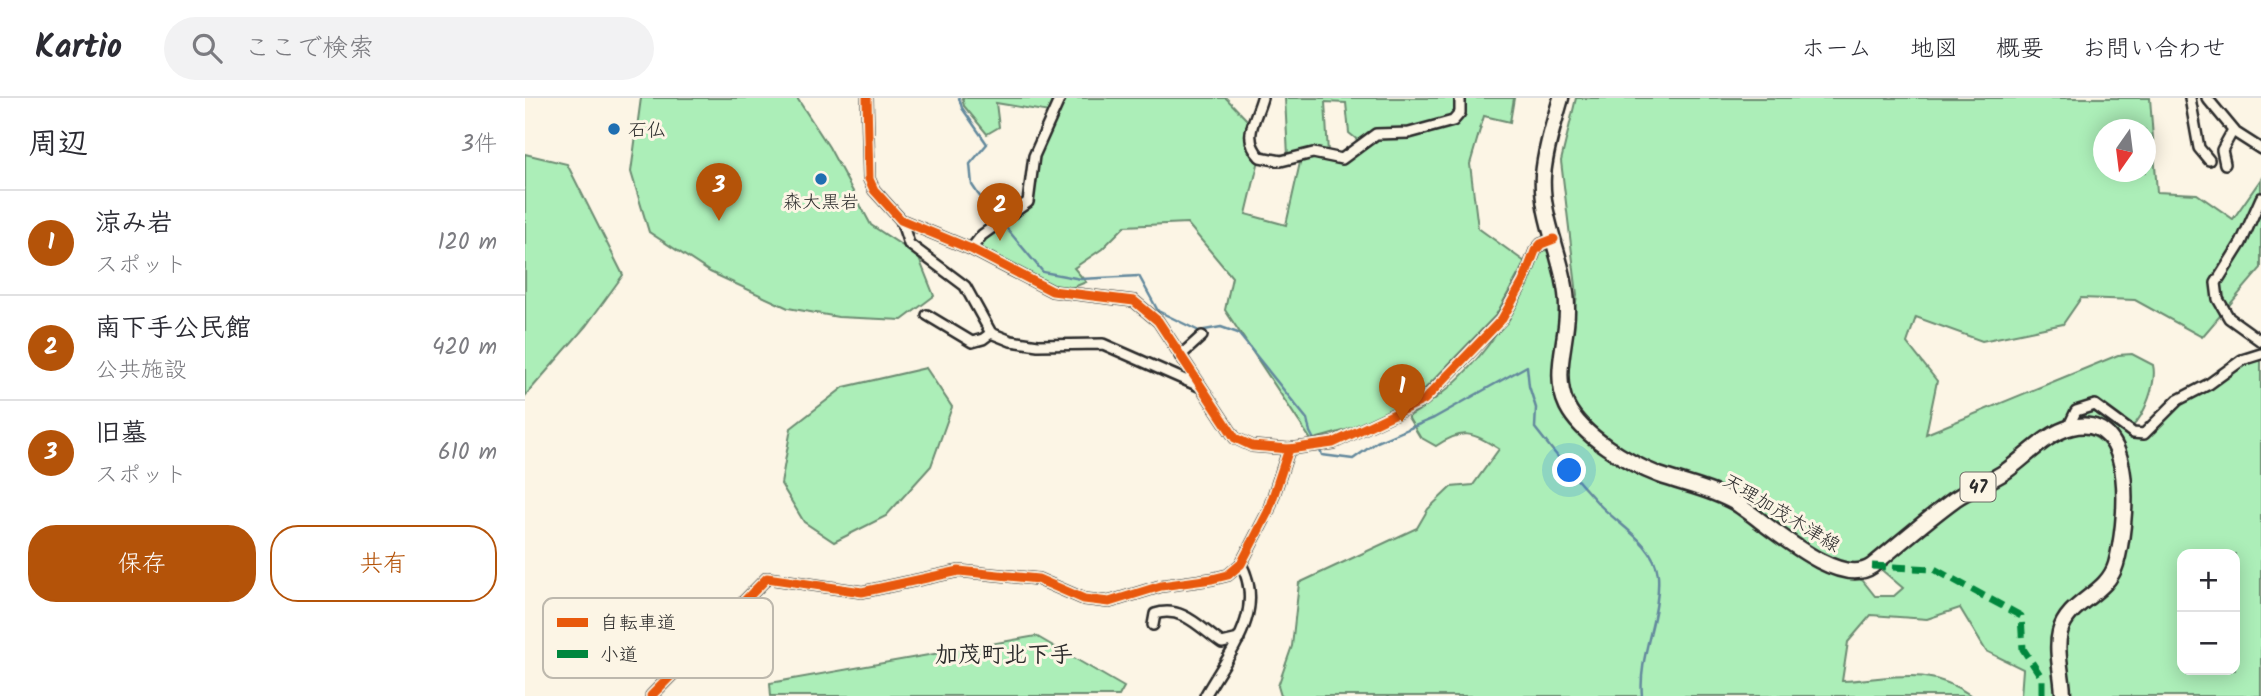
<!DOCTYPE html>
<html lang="ja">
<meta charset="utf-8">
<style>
:root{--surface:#fff;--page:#f2f2f3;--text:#2b2b33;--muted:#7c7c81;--line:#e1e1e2;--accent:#b45309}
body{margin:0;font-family:Kalam,"Klee One",sans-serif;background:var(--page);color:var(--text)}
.controls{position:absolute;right:21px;bottom:21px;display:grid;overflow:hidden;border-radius:14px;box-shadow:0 4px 18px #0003}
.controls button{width:63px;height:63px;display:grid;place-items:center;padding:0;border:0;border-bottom:2px solid var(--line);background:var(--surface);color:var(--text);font:35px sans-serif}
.compass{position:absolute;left:1568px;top:21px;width:63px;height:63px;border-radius:50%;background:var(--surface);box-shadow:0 4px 18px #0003;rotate:194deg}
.you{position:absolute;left:1045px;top:373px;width:24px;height:24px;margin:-18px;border:5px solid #fff;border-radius:50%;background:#1a73e8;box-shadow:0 0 0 10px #1a73e833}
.badge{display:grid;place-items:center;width:46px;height:46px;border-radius:50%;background:var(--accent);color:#fff;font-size:23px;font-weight:700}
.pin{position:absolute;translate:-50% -58px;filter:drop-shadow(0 2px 4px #0008)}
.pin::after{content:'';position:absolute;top:37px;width:24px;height:21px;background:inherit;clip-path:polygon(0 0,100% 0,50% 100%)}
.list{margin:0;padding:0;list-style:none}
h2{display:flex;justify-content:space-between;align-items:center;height:91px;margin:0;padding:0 28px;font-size:30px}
h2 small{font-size:23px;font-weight:400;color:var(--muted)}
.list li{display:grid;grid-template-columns:46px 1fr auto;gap:21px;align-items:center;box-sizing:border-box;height:105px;padding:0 28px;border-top:2px solid var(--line)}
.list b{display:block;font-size:26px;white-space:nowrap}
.list p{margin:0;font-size:23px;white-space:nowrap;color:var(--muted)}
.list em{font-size:23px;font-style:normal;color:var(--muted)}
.actions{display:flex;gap:14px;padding:21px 28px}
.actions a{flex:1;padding:16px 0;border:2px solid var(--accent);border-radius:28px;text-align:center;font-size:24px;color:var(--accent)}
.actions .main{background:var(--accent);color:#fff}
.icon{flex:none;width:38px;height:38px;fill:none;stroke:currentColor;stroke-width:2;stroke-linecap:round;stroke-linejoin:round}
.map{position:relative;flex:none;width:1736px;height:598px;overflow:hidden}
header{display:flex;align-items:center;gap:42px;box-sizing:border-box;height:98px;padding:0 35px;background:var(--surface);border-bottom:2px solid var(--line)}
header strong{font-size:33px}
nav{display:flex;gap:38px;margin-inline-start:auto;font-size:24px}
.search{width:490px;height:63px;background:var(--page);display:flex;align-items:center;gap:18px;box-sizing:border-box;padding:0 24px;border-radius:38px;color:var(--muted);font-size:26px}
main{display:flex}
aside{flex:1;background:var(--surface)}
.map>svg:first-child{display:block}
.green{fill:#aceeb8;stroke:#6c8c72;stroke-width:2;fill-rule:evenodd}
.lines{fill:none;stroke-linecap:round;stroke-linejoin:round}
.stream{stroke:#63899d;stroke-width:2.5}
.street-casing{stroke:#2b2b2b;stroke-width:14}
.primary-casing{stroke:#2b2b2b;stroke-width:19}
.street{stroke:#fcf5e5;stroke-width:9}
.primary{stroke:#fcf5e5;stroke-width:14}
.quiet{stroke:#00873e;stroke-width:7;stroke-dasharray:14 7;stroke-linecap:butt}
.cycleway-casing{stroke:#fcf5e5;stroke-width:13}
.cycleway{stroke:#e8590c;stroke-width:9}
.poi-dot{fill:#1f6fb2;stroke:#fcf5e5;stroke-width:2.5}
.labels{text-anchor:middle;stroke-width:6;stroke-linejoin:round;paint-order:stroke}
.shield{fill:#fcf5e5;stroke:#6a6863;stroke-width:2}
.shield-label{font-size:18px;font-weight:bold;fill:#2b2b2b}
.poi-label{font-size:19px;fill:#2b2b2b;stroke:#fcf5e5;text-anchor:start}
.street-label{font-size:19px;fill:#2b2b2b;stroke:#fcf5e5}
.quarter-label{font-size:23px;font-weight:bold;fill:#2b2b2b;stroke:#fcf5e5}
.key{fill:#fcf5e5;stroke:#bdb8ad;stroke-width:2}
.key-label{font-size:19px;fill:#2b2b2b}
</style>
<header>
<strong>Kartio</strong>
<div class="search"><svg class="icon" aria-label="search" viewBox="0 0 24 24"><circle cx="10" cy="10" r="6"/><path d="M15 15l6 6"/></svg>ここで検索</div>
<nav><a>ホーム</a><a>地図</a><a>概要</a><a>お問い合わせ</a></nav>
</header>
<main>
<aside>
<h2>周辺<small>3件</small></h2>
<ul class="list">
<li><span class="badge">1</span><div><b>涼み岩</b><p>スポット</p></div><em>120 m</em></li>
<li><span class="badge">2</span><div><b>南下手公民館</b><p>公共施設</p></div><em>420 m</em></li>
<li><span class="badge">3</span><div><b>旧墓</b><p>スポット</p></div><em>610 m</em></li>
</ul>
<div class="actions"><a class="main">保存</a><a>共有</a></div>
</aside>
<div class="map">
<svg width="1736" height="598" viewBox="0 0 1736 598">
<rect width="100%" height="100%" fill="#fcf5e5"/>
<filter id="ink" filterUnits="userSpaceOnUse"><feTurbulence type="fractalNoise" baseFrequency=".0143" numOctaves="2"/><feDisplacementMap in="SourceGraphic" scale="14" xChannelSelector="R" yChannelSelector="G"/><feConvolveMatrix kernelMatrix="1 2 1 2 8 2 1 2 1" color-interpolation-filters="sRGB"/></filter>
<g filter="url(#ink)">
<!-- green -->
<g class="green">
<path d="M116 0H272L304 49 346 127 393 158 409 198 377 222 313 219 263 210 185 174 124 134 106 74Z"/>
<path d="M437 0H531L524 14 471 5 474 29 462 36 439 8Z"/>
<path d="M538 0H701L723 23V44L734 62 721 116 761 127 776 60 787 58 813 64 852 39 930 26 938 16V0H989L985 24 959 18 945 66 953 130 1000 164 971 217 894 297 829 330 786 342 700 212 707 179 662 125 600 128 577 151 549 170 561 184 544 191 528 189 453 150 455 142 506 106 509 67Z"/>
<path d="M760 0H932L933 9 927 20 835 44 824 35 821 5 800 4 803 55 787 52 763 58Z"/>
<path d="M1051 0H1625L1632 94 1672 96 1708 121 1736 81V170L1677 239 1610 202 1556 200 1538 226 1457 243 1391 219 1382 245 1412 283 1401 336 1593 257 1607 256 1628 267C1632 284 1620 317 1607 329L1614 339C1648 308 1692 273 1736 257V598H1543L1539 552 1542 530 1557 512 1573 502 1590 486 1600 451 1604 364 1594 343 1579 328 1560 321 1551 322 1488 361 1337 470 1303 461 1250 430 1128 371 1077 338 1046 303 1040 277 1052 197 1036 63ZM1578 32H1620V74H1578ZM1657 456H1710V572H1657Z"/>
<path d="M0 56 42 66 98 177 61 228 0 298Z"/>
<path d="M1019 152 1025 153C1029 172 1036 193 1036 213 1036 268 1015 276 1049 329L1195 401 1338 483 1350 498H1369L1378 490 1352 468 1435 402 1539 338C1606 318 1600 426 1585 465 1577 485 1556 499 1540 512L1532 598H1496L1498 571 1461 553 1435 510 1402 521 1346 517 1323 544 1317 583C1368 581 1399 566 1447 598H756L753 588 767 548 774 485 892 430 903 411 926 389 948 387 974 351C947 334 938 330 911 348L895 339 883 319C944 284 991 219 1014 154Z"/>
<path d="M401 270 427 309 406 368 361 418 309 444 279 424 256 386 266 330 319 289Z"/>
<path d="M511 538 599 589 594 598H246L245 585Z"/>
</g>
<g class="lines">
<!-- stream -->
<path class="stream" d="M434 0 437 10 462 46 445 66 447 87 453 96 518 174 556 181 614 178 633 213 674 233 696 229 713 235 782 321 785 334 797 357 828 361 852 344 909 320 1002 268 1004 288 1011 310 1010 330C1030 356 1050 380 1072 404 1091 426 1130 445 1133 477 1136 519 1113 557 1117 598"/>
<!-- street casing -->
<g class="street-casing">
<g id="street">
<path d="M342 0 344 81 349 92 376 122 446 151 527 193 609 203 633 223 710 340 727 348 764 351 808 345 899 302 977 221 998 184 1010 153 1016 146 1029 141"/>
<path d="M737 0C731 22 716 39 735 59L756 63 788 55 817 61 851 36 884 35 928 23 935 15V0"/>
<path d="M1665 0 1674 50 1684 62"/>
<path d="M1682 0 1711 35 1736 51"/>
<path d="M1700 66 1697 52 1708 32"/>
<path d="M1736 100 1716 145 1691 185 1693 201 1704 220 1736 243"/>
<path d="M376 122 384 146 440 188 466 235 486 243 513 247 578 246 676 289"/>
<path d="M446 151 457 137 503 104 509 58 535 0"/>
<path d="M402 217 447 244 458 241 466 235"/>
<path d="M655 258 677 238"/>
<path d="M1543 330 1551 313 1570 307 1608 335 1619 336 1653 302 1684 286 1717 262 1736 256"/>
<path d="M628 527 630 516C658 507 676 531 697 545L714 541"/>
<path d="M126 598 242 480 337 494 434 473 513 481 559 501 584 504 636 488 687 481 703 477 716 466 743 414 764 351"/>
<path d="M680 598C703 556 742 515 716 466"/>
</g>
</g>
<!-- primary casing -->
<g class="primary-casing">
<path id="primary" d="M1036 0C1029 25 1020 52 1018 78 1015 123 1043 168 1042 213 1042 245 1027 277 1042 308 1057 338 1103 365 1134 377 1159 386 1186 391 1209 404 1238 421 1312 493 1347 468 1374 446 1401 422 1430 401 1446 390 1465 384 1481 373 1502 358 1522 335 1547 329 1615 313 1601 431 1591 466 1582 497 1543 503 1535 534 1530 554 1538 578 1538 598"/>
</g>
<!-- street -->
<use href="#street" class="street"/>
<!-- primary -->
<use href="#primary" class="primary"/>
<!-- quiet -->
<path class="quiet" d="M1347 468 1409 471 1496 518 1498 551 1517 580V598"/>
<!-- cycleway casing -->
<g class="cycleway-casing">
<g id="cycleway">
<path d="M342 0 344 81 349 92 376 122 446 151 527 193 609 203 633 223 710 340 727 348 764 351 808 345 899 302 977 221 998 184 1010 153 1016 146 1029 141"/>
<path d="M126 598 242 480 337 494 434 473 513 481 559 501 584 504 636 488 687 481 703 477 716 466 743 414 764 351"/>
</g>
</g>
<!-- cycleway -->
<use href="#cycleway" class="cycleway"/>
</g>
</g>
<!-- markers -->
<g class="poi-dot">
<circle cx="89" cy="31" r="7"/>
<circle cx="296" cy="81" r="7"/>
</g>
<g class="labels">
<!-- shield labels -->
<rect class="shield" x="1435.5" y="374.5" width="35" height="29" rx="5"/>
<g class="shield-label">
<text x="1453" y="395">47</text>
</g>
<!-- poi labels -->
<g class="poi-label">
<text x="103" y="38">石仏</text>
<text x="296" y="110" text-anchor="middle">森大黒岩</text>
</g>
<!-- street labels -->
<g class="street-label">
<text transform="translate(1257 414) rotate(31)" y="7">天理加茂木津線</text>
</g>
<!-- quarter labels -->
<g class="quarter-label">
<text x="479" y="564">加茂町北下手</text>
</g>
</g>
<!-- legend -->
<rect x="18" y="500" width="230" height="80" rx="10" class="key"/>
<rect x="32" y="520" width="31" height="9" fill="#e8590c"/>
<rect x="32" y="552" width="31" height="8" fill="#00873e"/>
<g class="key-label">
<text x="75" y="531">自転車道</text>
<text x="75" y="563">小道</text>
</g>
</svg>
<div class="controls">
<button>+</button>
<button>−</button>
</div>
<svg class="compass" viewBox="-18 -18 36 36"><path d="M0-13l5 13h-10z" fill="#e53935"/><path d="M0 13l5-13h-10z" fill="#7c7c81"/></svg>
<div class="you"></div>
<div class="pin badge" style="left:877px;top:324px">1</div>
<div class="pin badge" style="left:475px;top:143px">2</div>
<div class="pin badge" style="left:194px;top:123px">3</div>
</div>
</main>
